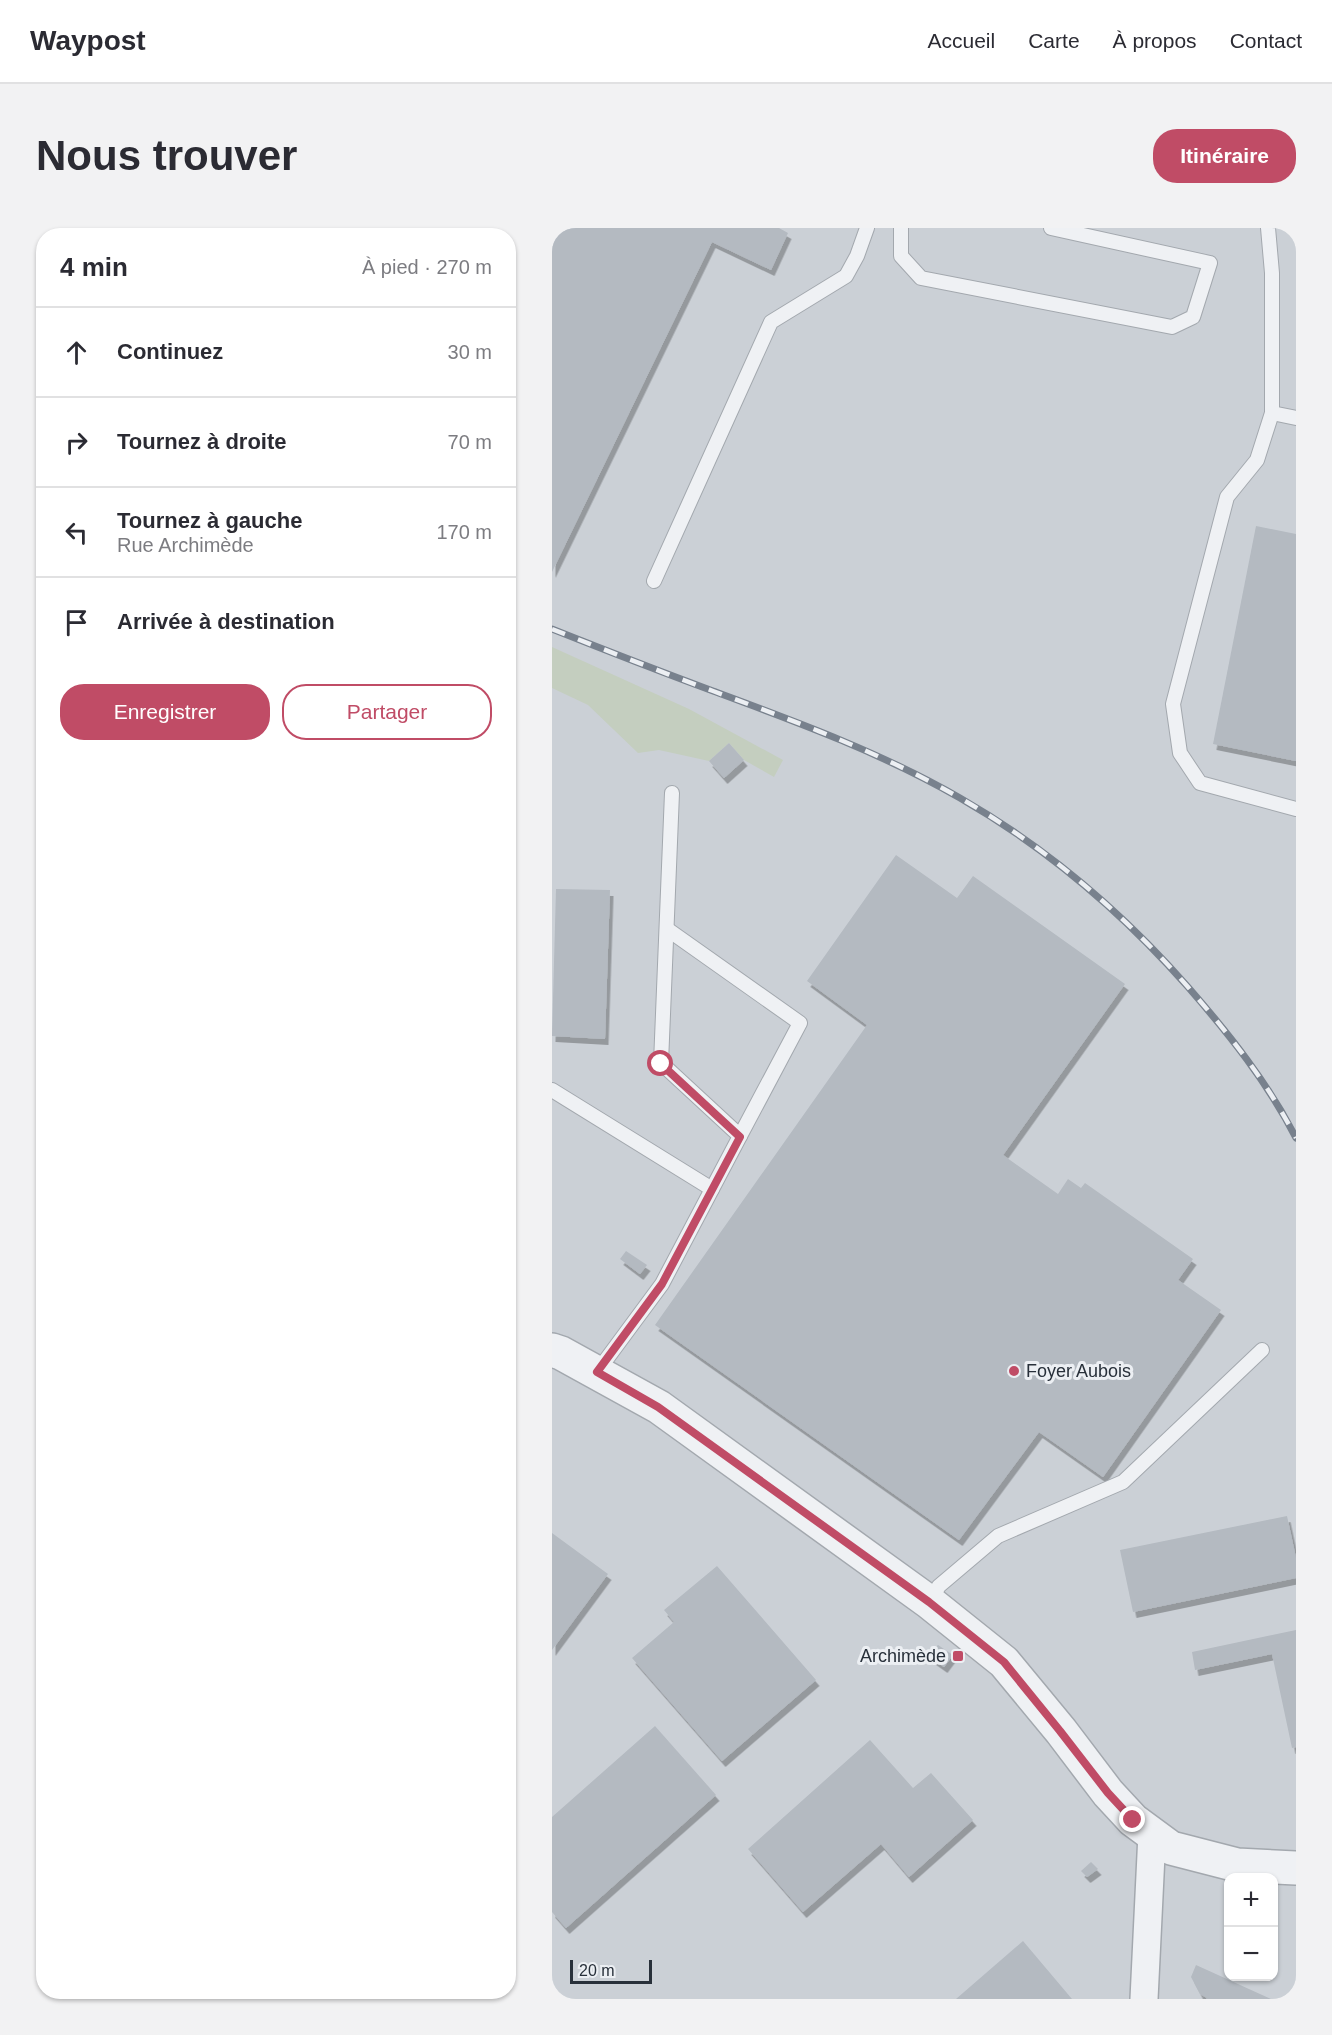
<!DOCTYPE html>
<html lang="fr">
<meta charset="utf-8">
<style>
:root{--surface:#fff;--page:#f2f2f3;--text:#2b2b33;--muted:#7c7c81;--line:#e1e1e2;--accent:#c04c66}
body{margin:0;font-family:Arial,sans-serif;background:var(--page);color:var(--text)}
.controls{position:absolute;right:18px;bottom:18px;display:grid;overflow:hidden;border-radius:12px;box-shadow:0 2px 4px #0004}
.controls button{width:54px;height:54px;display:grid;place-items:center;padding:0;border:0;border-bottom:2px solid var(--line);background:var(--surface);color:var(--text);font:30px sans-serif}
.scale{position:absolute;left:18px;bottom:15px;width:82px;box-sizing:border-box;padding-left:6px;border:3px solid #28303a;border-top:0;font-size:16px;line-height:21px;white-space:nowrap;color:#28303a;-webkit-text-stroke:4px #eceff3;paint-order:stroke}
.stop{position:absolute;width:18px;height:18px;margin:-14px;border:4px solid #c04c66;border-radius:50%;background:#fff}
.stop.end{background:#c04c66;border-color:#fff;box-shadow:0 2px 6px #0008}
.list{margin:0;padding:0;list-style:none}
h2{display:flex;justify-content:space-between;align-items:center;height:78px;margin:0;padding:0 24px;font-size:26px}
h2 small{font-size:20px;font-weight:400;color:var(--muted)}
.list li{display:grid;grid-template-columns:39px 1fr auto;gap:18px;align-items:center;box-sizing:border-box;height:90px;padding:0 24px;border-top:2px solid var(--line)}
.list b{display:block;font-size:22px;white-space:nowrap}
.list p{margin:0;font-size:20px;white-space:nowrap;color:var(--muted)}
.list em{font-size:20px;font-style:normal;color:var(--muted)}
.actions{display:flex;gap:12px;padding:18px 24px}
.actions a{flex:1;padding:14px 0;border:2px solid var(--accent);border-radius:24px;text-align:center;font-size:21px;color:var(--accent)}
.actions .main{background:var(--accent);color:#fff}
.icon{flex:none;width:33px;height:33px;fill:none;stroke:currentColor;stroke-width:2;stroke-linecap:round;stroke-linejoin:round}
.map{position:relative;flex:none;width:744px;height:1771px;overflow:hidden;border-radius:24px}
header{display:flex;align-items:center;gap:36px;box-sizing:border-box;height:84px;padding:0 30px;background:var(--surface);border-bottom:2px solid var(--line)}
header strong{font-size:28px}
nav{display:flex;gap:33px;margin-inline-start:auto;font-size:21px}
.intro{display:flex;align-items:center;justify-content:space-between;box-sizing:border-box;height:144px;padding:0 36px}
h1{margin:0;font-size:42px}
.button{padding:15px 27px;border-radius:24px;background:var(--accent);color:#fff;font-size:21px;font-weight:700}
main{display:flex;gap:36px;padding:0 36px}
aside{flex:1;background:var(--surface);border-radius:24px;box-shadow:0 2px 4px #0004}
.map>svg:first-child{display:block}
.built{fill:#cbd0d6;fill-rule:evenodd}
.green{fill:#c4cebf}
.building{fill:#b4bac1;filter:url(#shadow)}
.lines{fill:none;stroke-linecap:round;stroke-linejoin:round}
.service-casing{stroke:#a3a8ae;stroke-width:16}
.minor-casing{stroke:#a3a8ae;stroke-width:30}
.tertiary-casing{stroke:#a3a8ae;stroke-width:36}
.service{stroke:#eff1f4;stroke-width:14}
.minor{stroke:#eff1f4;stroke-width:27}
.tertiary{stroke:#eff1f4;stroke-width:33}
.rail-casing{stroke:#78818d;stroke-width:7}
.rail{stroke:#eceff3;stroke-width:4.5;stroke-dasharray:14;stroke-linecap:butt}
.route{stroke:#c04c66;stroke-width:8}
.poi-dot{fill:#c04c66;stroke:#eceff3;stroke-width:2}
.labels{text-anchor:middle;stroke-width:6;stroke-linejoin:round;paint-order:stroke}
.poi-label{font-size:18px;fill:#28303a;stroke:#eceff3;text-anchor:start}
</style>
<header>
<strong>Waypost</strong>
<nav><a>Accueil</a><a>Carte</a><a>À propos</a><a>Contact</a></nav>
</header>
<div class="intro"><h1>Nous trouver</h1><a class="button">Itinéraire</a></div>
<main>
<aside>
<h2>4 min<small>À pied · 270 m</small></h2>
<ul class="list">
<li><svg class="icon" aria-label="ahead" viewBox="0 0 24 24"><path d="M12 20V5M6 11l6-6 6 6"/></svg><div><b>Continuez</b></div><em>30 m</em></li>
<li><svg class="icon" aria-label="right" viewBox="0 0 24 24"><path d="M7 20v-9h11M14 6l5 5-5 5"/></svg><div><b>Tournez à droite</b></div><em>70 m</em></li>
<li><svg class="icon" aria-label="left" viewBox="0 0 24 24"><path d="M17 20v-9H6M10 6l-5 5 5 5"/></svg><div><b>Tournez à gauche</b><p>Rue Archimède</p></div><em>170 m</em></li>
<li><svg class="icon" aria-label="arrive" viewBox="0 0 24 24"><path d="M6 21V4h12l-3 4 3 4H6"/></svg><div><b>Arrivée à destination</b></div></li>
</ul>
<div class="actions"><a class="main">Enregistrer</a><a>Partager</a></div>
</aside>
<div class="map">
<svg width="744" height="1771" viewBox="0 0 744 1771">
<defs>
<filter id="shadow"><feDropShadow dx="3.5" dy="6" stdDeviation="0" flood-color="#0004"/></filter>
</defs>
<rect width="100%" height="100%" fill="#dde1e5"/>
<!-- built -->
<path class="built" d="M0 0H744V1771H6L0 1767ZM676 1650H722V1748H676Z"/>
<!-- green -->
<path class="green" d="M0 419 137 481 231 532 222 549 192 532 177 515 157 533 107 522 86 525 36 477 0 460Z"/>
<!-- building -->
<g class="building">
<path d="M0 0H227L236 5 219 42 160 14 0 344Z"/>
<path d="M704 298 744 306V533L661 516Z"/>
<path d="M177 515 192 532 172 550 157 533Z"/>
<path d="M344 627 405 670 421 648 573 756 451 927 506 966 516 951 529 960 533 955 641 1031 626 1052 669 1082 551 1249 487 1204 407 1312 103 1097 315 797 255 753Z"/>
<path d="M4 661 58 662 53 811 0 808Z"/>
<path d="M74 1023 95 1037 88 1046 68 1031Z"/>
<path d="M735 1288 744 1330V1350L581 1384 568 1322Z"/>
<path d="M0 1305 56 1346 0 1422Z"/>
<path d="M165 1338 264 1452 170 1533 80 1430 122 1394 112 1382Z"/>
<path d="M744 1402V1519L740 1520 720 1426 643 1442 640 1424Z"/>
<path d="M386 1417 401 1427 392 1439 375 1427Z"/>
<path d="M103 1498 164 1567 14 1700 0 1684V1589Z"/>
<path d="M318 1512 361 1560 379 1545 421 1592 357 1649 329 1616 251 1684 196 1621Z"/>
<path d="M539 1634 546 1641 535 1649 529 1643Z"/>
<path d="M471 1713 520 1771H404Z"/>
<path d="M644 1737 719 1771H654L655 1770 648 1766 639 1749Z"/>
</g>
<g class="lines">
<!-- service casing -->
<g class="service-casing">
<g id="service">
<path d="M349 0V28L369 50 620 99 641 89 658 35 499 0"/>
<path d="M716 0 720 45V185L705 232 675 269 621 476 628 525 648 555 744 581"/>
<path d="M720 185 744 190"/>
<path d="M102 353 219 94 294 48 305 28 315 0"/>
<path d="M115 701 248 795 188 908"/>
<path d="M0 862 160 961"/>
<path d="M45 1144 110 1056 188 908 109 835 120 565"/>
<path d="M377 1374 387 1358 446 1308 571 1254 710 1122"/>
</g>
</g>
<!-- minor casing -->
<g class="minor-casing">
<path id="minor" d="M592 1771 600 1606"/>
</g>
<!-- tertiary casing -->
<g class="tertiary-casing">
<path id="tertiary" d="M0 1122 9 1125 107 1179 377 1374 452 1434 509 1503 556 1565 581 1592 619 1620 685 1637 744 1640"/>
</g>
<!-- service -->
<use href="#service" class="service"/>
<!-- minor -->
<use href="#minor" class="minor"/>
<!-- tertiary -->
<use href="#tertiary" class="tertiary"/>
<!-- rail casing -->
<g class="rail-casing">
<path id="rail" d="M0 401C53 422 107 443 161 463 245 494 330 525 408 570 495 620 570 684 636 759 677 806 716 855 744 910"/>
</g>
<!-- rail -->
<use href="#rail" class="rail"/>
</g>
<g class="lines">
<!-- route -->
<path class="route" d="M109 836 188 909 110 1056 45 1144 106 1179 377 1374 452 1434 508 1503 556 1565 581 1592"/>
</g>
<!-- markers -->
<g class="poi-dot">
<circle cx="462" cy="1143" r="6"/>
<rect x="400" y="1422" width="12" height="12" rx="3"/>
</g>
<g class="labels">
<!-- poi labels -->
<g class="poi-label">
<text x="474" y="1149">Foyer Aubois</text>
<text x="394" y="1434" text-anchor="end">Archimède</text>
</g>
</g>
</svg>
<div class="controls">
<button>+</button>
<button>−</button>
</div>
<div class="scale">20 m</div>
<div class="stop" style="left:109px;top:836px"></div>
<div class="stop end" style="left:581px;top:1592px"></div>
</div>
</main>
